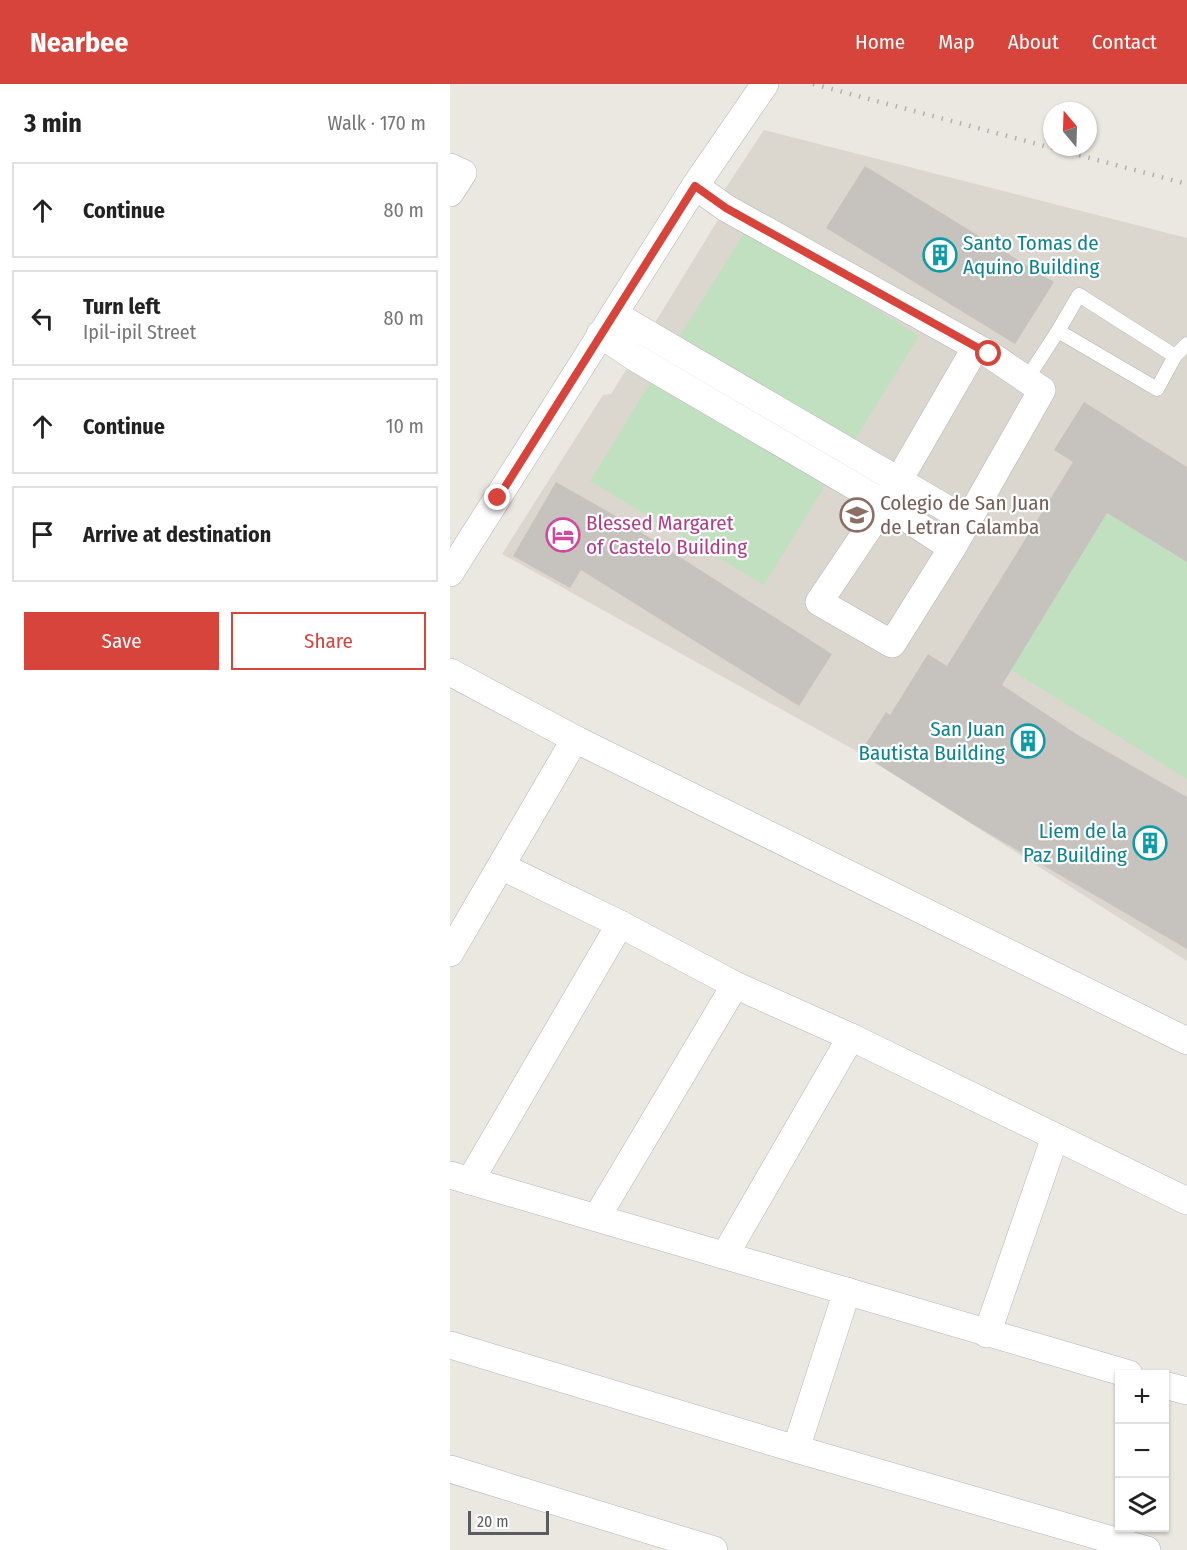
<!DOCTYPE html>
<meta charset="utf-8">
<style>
:root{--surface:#fff;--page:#f6f6f6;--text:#222;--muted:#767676;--line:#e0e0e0;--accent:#d7443b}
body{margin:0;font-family:"Fira Sans Condensed",sans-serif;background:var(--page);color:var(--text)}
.controls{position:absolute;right:18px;bottom:18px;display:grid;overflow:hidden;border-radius:0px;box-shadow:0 2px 4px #0004}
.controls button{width:54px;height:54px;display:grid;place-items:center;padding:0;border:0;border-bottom:2px solid var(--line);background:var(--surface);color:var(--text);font:30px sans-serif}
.compass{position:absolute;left:593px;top:18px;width:54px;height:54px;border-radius:50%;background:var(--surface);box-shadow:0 2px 4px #0004;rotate:341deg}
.scale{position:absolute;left:18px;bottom:15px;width:81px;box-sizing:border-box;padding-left:6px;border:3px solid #5a5d60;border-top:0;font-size:16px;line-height:21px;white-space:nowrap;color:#5a5d60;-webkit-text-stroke:4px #fff;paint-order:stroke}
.stop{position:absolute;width:18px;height:18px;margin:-14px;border:4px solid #d7443b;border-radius:50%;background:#fff}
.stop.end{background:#d7443b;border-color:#fff;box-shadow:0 2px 6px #0008}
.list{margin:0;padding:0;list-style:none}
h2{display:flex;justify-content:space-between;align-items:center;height:78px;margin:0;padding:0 24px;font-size:26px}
h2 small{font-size:20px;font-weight:400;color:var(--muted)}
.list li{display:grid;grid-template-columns:39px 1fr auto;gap:18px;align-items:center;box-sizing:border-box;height:96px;margin:0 12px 12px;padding:0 12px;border:2px solid var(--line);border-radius:0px}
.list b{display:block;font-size:22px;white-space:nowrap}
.list p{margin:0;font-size:20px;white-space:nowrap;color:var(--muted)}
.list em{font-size:20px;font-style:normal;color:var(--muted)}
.actions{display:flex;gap:12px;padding:18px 24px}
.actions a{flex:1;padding:14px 0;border:2px solid var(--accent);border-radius:0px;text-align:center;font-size:21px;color:var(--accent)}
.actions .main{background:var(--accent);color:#fff}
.icon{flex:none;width:33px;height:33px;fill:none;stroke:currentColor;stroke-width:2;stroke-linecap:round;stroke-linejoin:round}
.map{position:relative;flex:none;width:737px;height:1466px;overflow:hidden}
header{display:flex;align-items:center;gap:36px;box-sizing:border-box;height:84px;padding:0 30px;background:var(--accent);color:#fff}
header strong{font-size:28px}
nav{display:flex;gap:33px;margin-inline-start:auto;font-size:21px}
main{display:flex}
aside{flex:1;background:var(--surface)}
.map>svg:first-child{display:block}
.education{fill:#dbd7cf}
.green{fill:#c0e0bf}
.building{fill:#c6c3be}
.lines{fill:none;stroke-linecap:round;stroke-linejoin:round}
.lane-casing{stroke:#b2b4b7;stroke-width:15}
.street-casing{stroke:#b2b4b7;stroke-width:28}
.lane{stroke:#fff;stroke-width:14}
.street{stroke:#fff;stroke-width:27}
.rail{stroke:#afb0b0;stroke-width:4.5;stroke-dasharray:1.5 8;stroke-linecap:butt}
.route{stroke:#d7443b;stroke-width:8}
.labels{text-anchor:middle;stroke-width:4.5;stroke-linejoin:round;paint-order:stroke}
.culture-label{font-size:21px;fill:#0d838f;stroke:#fff;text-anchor:end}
.education-label{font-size:21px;fill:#785e54;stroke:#fff;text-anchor:start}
.hotel-label{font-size:21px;fill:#b23c85;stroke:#fff;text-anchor:start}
</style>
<header>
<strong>Nearbee</strong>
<nav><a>Home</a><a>Map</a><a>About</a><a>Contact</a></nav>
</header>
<main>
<aside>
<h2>3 min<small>Walk · 170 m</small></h2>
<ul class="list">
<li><svg class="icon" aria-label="ahead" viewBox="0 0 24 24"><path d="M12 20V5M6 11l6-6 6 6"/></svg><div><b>Continue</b></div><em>80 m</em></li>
<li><svg class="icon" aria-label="left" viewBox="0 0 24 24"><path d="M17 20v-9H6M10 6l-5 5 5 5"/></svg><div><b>Turn left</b><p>Ipil-ipil Street</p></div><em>80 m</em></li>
<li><svg class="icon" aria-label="ahead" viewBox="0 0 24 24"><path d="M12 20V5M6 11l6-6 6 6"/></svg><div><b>Continue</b></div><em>10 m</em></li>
<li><svg class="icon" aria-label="arrive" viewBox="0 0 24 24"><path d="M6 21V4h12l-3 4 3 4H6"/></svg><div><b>Arrive at destination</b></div></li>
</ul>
<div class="actions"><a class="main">Save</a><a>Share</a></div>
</aside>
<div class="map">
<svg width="737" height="1466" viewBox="0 0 737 1466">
<rect width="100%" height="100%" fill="#ebe8e1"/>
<!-- education -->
<path class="education" d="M314 46 737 154V877L410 669 52 470 153 311 161 310 184 273 282 113 273 108Z"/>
<!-- green -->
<g class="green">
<path d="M297 145 469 252 402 360 229 253Z"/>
<path d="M205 291 379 395 314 501 140 397Z"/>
<path d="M657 429 737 478V695L561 586Z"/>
</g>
<!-- building -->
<g class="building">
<path d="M415 82 604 198 565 260 376 144Z"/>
<path d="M634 318 737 383V478L657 429 552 601 628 651 737 713V865L524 741 410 669 436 628 440 631 478 570 497 582 623 378 604 366Z"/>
<path d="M106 398 164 431 382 570 349 622 131 486 120 504 63 472Z"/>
</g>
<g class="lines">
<!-- lane casing -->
<g class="lane-casing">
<g id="lane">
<path d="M608 247 629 211 725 272"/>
<path d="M576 296 608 247 707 305 725 272 737 260"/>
</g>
</g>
<!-- street casing -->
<g class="street-casing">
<g id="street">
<path d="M0 83 13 89 0 109"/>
<path d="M245 102 276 124 526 263 539 270 592 306 504 461 442 560 369 518 435 420 526 263"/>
<path d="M164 230 516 436"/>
<path d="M150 250 184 273 435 420 502 464"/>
<path d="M0 489 245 102 315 0"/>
<path d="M0 588 125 655 737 957"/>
<path d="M51 782 170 840 285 901 401 953 737 1117"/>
<path d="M0 869 125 655"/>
<path d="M0 1091 679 1290"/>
<path d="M20 1097 170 840"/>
<path d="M147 1133 285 901"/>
<path d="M275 1171 401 953"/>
<path d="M537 1250 605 1053"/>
<path d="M0 1261 346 1365 697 1466"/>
<path d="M714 1301 737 1307"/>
<path d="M346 1365 397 1207"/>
<path d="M0 1385 264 1466"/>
</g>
</g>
<!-- lane -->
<use href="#lane" class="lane"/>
<!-- street -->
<use href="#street" class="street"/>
<!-- rail -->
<path class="rail" d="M363 0 737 100"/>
</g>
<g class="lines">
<!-- route -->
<path class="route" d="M48 414 245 102 276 124 539 270"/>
</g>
<!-- icons -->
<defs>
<g id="building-ring" transform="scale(1.725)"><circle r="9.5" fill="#fff" stroke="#0f9aa8" stroke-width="1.5"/><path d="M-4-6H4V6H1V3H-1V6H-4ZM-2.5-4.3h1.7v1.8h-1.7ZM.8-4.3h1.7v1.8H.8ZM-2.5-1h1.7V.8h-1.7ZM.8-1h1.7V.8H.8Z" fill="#0f9aa8"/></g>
<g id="university-ring" transform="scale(1.725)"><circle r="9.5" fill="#fff" stroke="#8d6e63" stroke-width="1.5"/><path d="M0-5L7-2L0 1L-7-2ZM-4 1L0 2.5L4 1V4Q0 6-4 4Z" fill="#8d6e63"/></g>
<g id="hotel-ring" transform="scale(1.725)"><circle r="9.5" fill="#fff" stroke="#d1479c" stroke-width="1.5"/><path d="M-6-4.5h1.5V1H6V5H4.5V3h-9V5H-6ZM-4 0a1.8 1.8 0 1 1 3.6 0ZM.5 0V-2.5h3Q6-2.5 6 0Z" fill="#d1479c"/></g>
</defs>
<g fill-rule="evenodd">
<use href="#building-ring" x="490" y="171"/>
<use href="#university-ring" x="407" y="431"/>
<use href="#hotel-ring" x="113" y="451"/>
<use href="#building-ring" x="578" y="657"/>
<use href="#building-ring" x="700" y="759"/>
</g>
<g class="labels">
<!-- culture labels -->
<g class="culture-label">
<text x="513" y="166" text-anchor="start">Santo Tomas de<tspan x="513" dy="24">Aquino Building</tspan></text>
<text x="555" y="652">San Juan<tspan x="555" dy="24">Bautista Building</tspan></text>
<text x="677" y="754">Liem de la<tspan x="677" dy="24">Paz Building</tspan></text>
</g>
<!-- education labels -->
<g class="education-label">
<text x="430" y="426">Colegio de San Juan<tspan x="430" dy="24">de Letran Calamba</tspan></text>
</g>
<!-- hotel labels -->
<g class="hotel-label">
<text x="136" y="446">Blessed Margaret<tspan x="136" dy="24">of Castelo Building</tspan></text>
</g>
</g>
</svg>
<div class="controls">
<button>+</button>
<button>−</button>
<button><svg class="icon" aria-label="layers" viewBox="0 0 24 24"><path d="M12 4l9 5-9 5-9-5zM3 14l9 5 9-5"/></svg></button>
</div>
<svg class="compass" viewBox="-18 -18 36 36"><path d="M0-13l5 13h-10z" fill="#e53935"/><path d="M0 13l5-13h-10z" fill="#767676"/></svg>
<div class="scale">20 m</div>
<div class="stop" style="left:539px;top:270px"></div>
<div class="stop end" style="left:48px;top:414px"></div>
</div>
</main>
